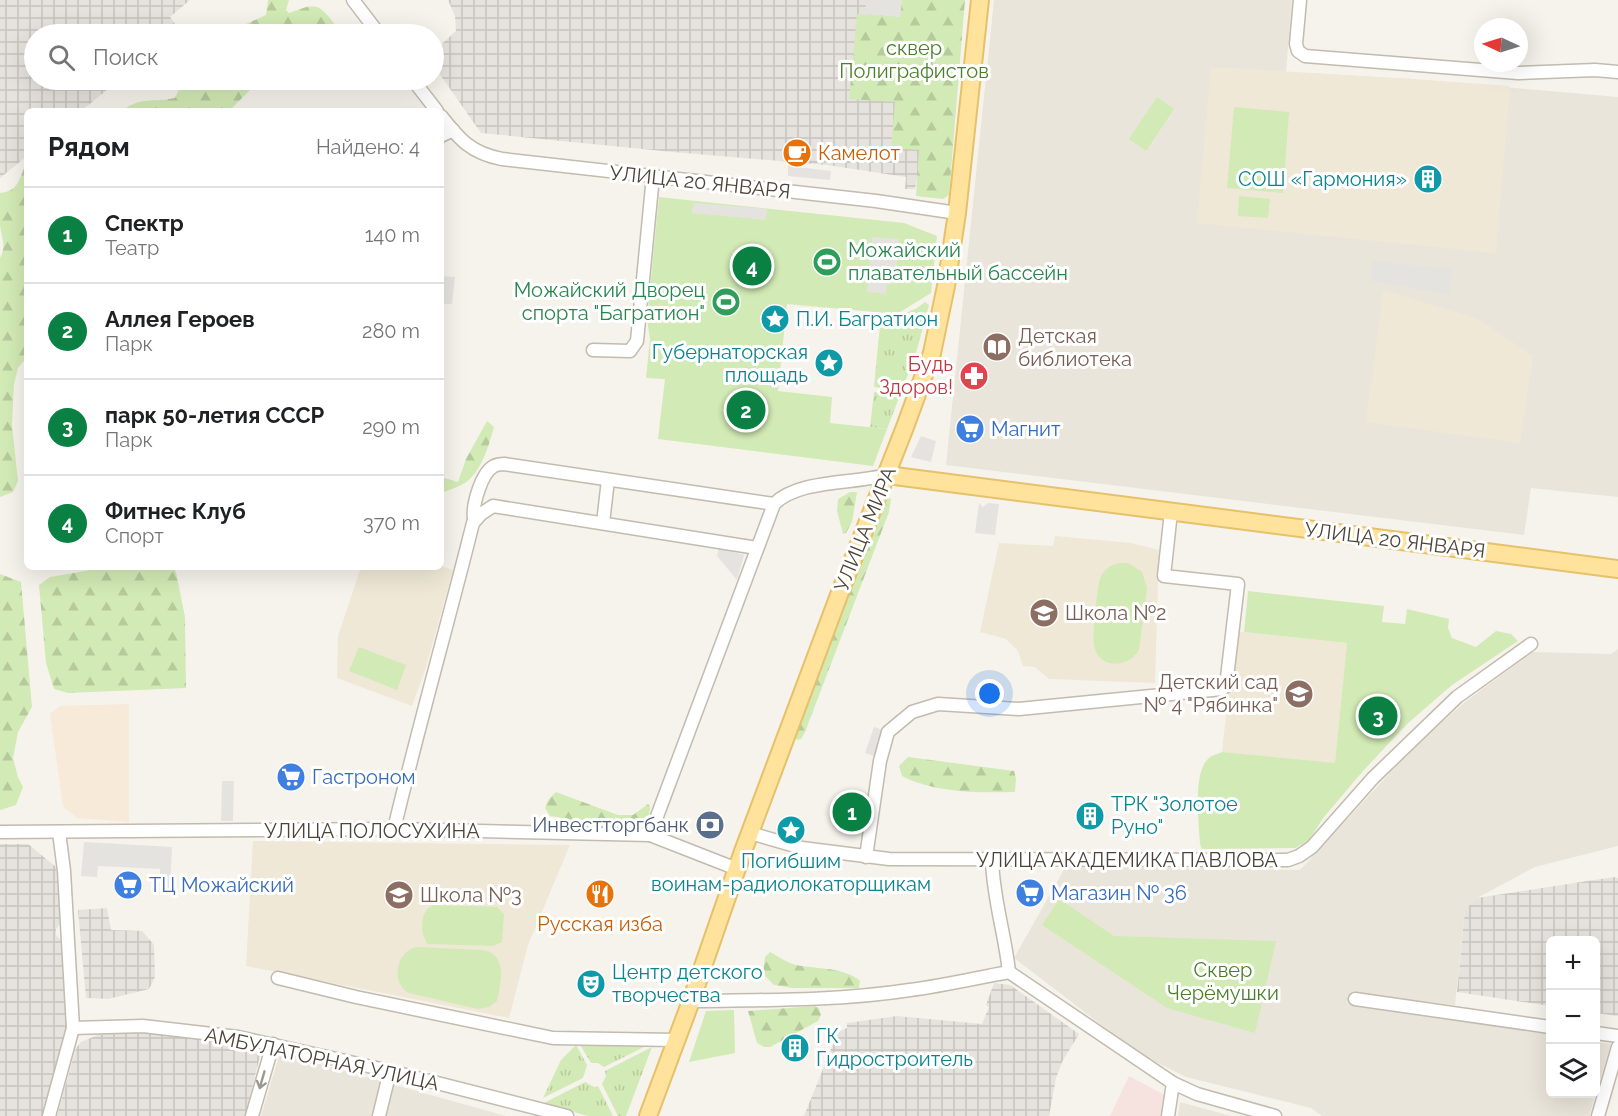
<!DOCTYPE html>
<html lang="ru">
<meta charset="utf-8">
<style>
:root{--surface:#fff;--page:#f2f2f2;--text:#202124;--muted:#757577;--line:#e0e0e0;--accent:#0b8043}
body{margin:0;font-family:Raleway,sans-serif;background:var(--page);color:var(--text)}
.controls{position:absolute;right:18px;bottom:18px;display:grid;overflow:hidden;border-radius:9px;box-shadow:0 6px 24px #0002}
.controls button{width:54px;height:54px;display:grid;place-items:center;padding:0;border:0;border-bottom:2px solid var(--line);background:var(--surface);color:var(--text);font:30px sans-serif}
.compass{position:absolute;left:1474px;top:18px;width:54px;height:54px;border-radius:50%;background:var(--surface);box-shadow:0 6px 24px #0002;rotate:274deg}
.you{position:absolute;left:990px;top:694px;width:21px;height:21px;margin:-15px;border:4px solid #fff;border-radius:50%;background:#1a73e8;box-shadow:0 0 0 9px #1a73e833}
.badge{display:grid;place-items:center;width:39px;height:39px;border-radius:50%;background:var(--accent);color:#fff;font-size:20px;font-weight:700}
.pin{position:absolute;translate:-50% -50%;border:3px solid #fff;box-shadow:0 2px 6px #0006}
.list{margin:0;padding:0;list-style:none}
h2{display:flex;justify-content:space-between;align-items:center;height:78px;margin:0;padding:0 24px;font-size:26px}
h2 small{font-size:20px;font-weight:400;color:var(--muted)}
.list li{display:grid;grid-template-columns:39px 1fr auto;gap:18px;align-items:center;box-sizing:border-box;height:96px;padding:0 24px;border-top:2px solid var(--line)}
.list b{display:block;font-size:22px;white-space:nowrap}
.list p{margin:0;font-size:20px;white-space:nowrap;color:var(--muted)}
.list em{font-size:20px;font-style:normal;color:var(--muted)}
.icon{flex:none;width:33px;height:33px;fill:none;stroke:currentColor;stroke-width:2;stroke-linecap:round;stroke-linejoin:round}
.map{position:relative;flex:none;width:1618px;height:1116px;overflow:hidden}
.search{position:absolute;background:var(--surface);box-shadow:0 6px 24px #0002;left:24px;top:24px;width:420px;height:66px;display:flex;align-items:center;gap:15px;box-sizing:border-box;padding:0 21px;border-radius:33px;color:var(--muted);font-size:22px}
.panel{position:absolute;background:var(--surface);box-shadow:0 6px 24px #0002;left:24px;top:108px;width:420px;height:462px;border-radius:9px}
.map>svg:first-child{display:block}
.residential{fill:#eae5da}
.commercial{fill:#f7ead8}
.industrial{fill:url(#industrial-grid)}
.education{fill:#efe8d6}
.medical{fill:#f6e3e0}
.grass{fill:url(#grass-tufts)}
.forest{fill:url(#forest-firs)}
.park{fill:#d2eab5}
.parking{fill:#e5e3e0}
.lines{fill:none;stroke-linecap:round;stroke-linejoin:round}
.minor-casing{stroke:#c2bbae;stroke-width:15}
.major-casing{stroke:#e6c16a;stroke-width:20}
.minor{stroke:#fff;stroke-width:12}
.major{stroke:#ffe39c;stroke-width:16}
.oneway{stroke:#9c9892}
.labels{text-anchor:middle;stroke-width:6;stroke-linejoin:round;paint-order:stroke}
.park-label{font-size:20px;fill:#4a7f2a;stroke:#fff}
.food-label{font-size:20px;fill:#c56008;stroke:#fff;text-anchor:start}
.culture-label{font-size:20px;fill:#0d838f;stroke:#fff;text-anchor:start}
.street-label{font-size:20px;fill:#4b4439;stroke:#fff}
.leisure-label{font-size:20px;fill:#27864d;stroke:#fff;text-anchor:start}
.education-label{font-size:20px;fill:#785e54;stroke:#fff;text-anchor:start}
.health-label{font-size:20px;fill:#be3a42;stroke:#fff;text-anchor:end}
.shop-label{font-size:20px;fill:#366cbe;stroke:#fff;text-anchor:start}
.service-label{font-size:20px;fill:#4e5e75;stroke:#fff;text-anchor:end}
</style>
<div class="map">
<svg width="1618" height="1116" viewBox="0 0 1618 1116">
<defs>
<pattern id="industrial-grid" width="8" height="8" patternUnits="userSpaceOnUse" patternTransform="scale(1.5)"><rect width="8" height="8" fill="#e6e2dd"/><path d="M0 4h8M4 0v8" fill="none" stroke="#c7c3be"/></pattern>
<pattern id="grass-tufts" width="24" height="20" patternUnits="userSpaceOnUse" patternTransform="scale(1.5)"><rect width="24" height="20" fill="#d2eab5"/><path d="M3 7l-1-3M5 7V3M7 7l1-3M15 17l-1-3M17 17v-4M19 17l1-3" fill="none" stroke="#b6ca9c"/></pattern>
<pattern id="forest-firs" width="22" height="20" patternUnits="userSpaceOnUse" patternTransform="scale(1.5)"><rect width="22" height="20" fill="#d2eab5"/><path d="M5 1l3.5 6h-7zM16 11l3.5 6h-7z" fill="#b6ca9c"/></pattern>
</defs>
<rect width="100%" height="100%" fill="#f6f3ec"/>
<!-- residential -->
<g class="residential">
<path d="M994 0H1292L1286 72 1412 79 1618 97V497L1531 488 1524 535 946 465Z"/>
<path d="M1618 649V846L1535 867 1477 898 1465 910 1455 1005 1350 994V1002L1550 1034V1094H1596V1042L1611 1044 1589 1116H1322L1311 1108 1186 1077 1138 1053 1014 958 1066 866 1300 870 1413 748 1465 702 1532 652 1611 654Z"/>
<path d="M280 1053 506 1116H261Z"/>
<path d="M1180 1102 1231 1116H1178Z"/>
</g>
<!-- commercial -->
<path class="commercial" d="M129 704V822L77 818 63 806 50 714 60 706Z"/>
<!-- industrial -->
<g class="industrial">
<path d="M0 0H190L170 17 179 30 174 34H34V80H119L81 111H27V156L0 178Z"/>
<path d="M448 0H951L915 189H905L906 177 827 165 673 152 481 133 434 66V51L456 31 455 16Z"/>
<path d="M0 844H28L56 867 60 924 56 929V935L61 940 67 1029 43 1116H0Z"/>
<path d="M1614 877 1618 878V1016L1596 1013V940H1550V1006L1457 992 1465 910 1477 898Z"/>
<path d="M107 908 111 930 142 931 154 945 155 977 149 989 108 999 86 998 78 910Z"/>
<path d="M994 983 1010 985 1079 1034 1062 1062 1056 1078 1049 1116H804L838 1032 847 1028V1023L897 1016 982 1024 989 1007 986 1005Z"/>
<path d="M150 1032 228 1041 253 1047 260 1056 245 1116H57L76 1048 81 1042 98 1035Z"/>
</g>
<!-- education -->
<g class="education">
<path d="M1211 67 1412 79 1510 86 1496 253 1197 223Z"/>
<path d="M1383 290 1478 319 1533 356 1520 443 1366 422Z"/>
<path d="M1055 536 1131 543 1159 550 1155 683 1049 679 1035 667 1023 666 1018 651 1006 639 980 632 999 543 1053 546Z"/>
<path d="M441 566 453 570 426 667 412 706 337 678 338 636 361 567Z"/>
<path d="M1235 631 1347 643 1335 764 1222 752Z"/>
<path d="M253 841 570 845 528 945 509 1018 246 966Z"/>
</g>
<!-- medical -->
<path class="medical" d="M1129 1076 1165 1095 1162 1116H1110Z"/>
<!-- grass -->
<g class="grass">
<path d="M925 302 929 305C921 334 915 363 901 390L874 387 880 325 917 308Z"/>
<path d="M874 392 900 395 887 429 870 427Z"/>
<path d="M579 1043 650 1044 604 1067 598 1063H591Z"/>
<path d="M576 1045 587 1065 583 1078 543 1098 561 1060Z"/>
<path d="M652 1047 626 1116H618L602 1084 606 1076 605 1071Z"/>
<path d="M585 1082 594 1087 598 1086 613 1116H589L542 1104Z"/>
</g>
<!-- forest -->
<g class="forest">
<path d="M268 0H289L286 10 289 13C308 7 315 0 329 17 334 23 337 27 339 34H215L233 30 266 15Z"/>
<path d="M902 0H965L949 195 943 199 916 196 919 150 891 148 895 102 849 99 857 14 900 17Z"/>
<path d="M178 80H260L229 111H121C143 96 151 103 175 98L180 87Z"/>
<path d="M27 162V357L18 368 14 384 12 425 18 481 13 492 0 497V258C7 245 1 237 0 224 0 214 0 203 0 193 20 191 19 177 27 162Z"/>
<path d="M487 421 494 427C489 445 481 474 463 484 456 488 448 490 441 493V479L445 478 458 482 466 459Z"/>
<path d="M850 492H857L852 522 846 533 843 534 837 511 838 499Z"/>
<path d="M890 498 891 499 889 512 805 732 801 739 797 740 794 735 886 500Z"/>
<path d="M108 567H173L176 572 185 617 186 688 68 693 54 689 46 663 39 585 50 577Z"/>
<path d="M0 574 21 582 32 707 18 732 13 758 18 777 23 787 16 805 0 810Z"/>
<path d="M908 757 1014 771 1016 778 1015 792C978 793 935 793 902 776L899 766Z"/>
<path d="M556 792 618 815H633L648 804 650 806C651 824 636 822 624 823 619 824 615 827 610 827 590 827 570 818 550 816L545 808 548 800Z"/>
<path d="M770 952C779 957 786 962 796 965 816 969 845 967 860 981L859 988H792L774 985 763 974 765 957Z"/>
<path d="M815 1006 819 1008 821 1015 818 1021 770 1047H764L757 1043 748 1011Z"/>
</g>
<!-- park -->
<g class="park">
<path d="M1157 97 1174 109 1146 151 1129 139Z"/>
<path d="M1234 107 1289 112 1283 193 1227 188Z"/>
<path d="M1239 196 1270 199 1268 218 1238 216Z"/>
<path d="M659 197 904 223 937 236 931 293 897 314 787 304 778 391 832 397 830 423 887 429 873 466 658 439 665 379 646 378 650 339 647 319Z"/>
<path d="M1120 563H1128L1142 572 1147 588 1139 650C1128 668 1100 670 1094 646 1092 636 1097 585 1101 576 1105 568 1112 565 1120 563Z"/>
<path d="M1248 591 1384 606 1382 622 1405 624 1407 609 1449 619 1448 628 1452 638 1476 647 1496 631 1511 634 1518 641 1452 685 1407 724 1363 771 1324 817 1309 840 1295 848 1202 849 1200 844C1199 824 1192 772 1209 758 1212 755 1218 754 1222 752L1335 763 1347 643 1244 632Z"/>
<path d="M359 647 406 665 397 690 349 671Z"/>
<path d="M1059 899 1114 936 1276 941 1255 1033 1167 1008 1042 925Z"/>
<path d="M433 905 497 907 504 914 502 942 493 946 428 944C419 934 420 910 433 905Z"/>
<path d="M416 947 482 950C508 953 501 983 497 1001L489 1007 478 1009 409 993C391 983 395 953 416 947Z"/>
<path d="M734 1010 735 1053 689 1062 706 1011Z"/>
</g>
<!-- parking -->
<g class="parking">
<path d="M866 0H902L900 17 865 14Z"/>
<path d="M788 166 831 171 830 180 788 176Z"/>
<path d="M693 203 767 209 766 220 692 213Z"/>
<path d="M872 237 899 239 895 284H887L886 294 867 292Z"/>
<path d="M1372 261 1452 269 1449 294 1371 281Z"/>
<path d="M441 276 455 277 452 304H441Z"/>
<path d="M921 436 936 441 931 462 911 457Z"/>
<path d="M979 503 983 507 988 503 999 504 995 535 975 533Z"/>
<path d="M719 548 744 555 737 580 717 556Z"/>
<path d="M874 727 886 731 877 757 865 753Z"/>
<path d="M222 781H234L233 821H221Z"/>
<path d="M84 842 172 847 170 889 160 888V869L98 866 97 877 81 876Z"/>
</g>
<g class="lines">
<!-- minor casing -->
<g class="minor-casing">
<g id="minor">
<path d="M353 0 379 34"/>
<path d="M1300 0 1296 44 1298 51 1305 56 1518 73 1595 70 1618 72"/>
<path d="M413 80 437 111"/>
<path d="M441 116C460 140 471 153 502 159L876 201 957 213"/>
<path d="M441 136 453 130"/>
<path d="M593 350 630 351 637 341 653 176"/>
<path d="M474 519C472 506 481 473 494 466 496 465 501 464 504 464L774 504"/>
<path d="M603 523 608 480"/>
<path d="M395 829 396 821C420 721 448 623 473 523L481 514 493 506 757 548"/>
<path d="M0 832 395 829 650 835 737 869"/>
<path d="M750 833 802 848 889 859 1288 860 1299 856 1312 847 1373 778 1457 697 1531 644"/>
<path d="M650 835 774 504C799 479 854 484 887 475"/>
<path d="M866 857 880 761 888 732 912 712 938 704 1019 709 1222 689 1226 686 1238 584 1164 576 1171 512"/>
<path d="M992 860C993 898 1005 934 1009 972"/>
<path d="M278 978 356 997 553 1038 677 1040"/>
<path d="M1355 999 1550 1027"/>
<path d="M691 1001C764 1000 838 1001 910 990 943 986 976 978 1009 972L1173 1083 1197 1094 1275 1116"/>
<path d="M73 1028 143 1026 238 1037 390 1071 567 1116"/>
<path d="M1596 1033 1618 1036"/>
<path d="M49 1116 73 1028 64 871 59 832"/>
<path d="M252 1116 273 1044"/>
<path d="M379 1116 390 1071"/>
<path d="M1168 1116 1173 1083"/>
<path d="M1598 1116 1618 1047"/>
</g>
</g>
<!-- major casing -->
<g class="major-casing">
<g id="major">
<path d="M887 475 1618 569"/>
<path d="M648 1116 691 1001 742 854 839 595 905 427 932 353 946 286 957 213 980 0"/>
</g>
</g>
<!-- minor -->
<use href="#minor" class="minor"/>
<!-- major -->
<use href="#major" class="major"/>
</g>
<!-- one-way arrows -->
<defs><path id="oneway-shaft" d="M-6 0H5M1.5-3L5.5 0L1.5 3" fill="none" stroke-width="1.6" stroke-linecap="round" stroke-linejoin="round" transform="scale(1.5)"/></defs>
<use class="oneway" href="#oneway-shaft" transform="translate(262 1080) rotate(106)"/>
<!-- icons -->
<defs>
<g id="cafe-disc" transform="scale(1.5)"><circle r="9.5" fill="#e8710a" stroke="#fff"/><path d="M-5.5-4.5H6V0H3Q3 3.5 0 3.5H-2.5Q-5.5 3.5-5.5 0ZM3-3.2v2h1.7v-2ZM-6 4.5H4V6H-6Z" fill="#fff"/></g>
<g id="building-disc" transform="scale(1.5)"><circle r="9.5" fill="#0f9aa8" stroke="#fff"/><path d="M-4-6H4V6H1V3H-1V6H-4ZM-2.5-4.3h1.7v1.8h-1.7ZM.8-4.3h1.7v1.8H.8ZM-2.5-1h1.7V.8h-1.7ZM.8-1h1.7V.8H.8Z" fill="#fff"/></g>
<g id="stadium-disc" transform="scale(1.5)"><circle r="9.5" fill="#2e9e5b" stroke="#fff"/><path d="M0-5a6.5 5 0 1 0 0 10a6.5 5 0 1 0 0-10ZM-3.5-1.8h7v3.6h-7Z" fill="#fff"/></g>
<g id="sight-disc" transform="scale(1.5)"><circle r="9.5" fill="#0f9aa8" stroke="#fff"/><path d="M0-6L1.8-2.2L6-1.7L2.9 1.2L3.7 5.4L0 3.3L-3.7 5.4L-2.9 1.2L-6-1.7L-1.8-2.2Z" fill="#fff"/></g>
<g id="library-disc" transform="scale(1.5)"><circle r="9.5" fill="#8d6e63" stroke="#fff"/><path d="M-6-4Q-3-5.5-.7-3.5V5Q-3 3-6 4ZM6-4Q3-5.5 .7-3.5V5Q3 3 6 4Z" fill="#fff"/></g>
<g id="pharmacy-disc" transform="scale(1.5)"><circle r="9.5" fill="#e0444e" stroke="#fff"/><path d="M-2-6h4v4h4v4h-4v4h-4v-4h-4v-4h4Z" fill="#fff"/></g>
<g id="supermarket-disc" transform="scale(1.5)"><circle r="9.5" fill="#3f7fe0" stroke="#fff"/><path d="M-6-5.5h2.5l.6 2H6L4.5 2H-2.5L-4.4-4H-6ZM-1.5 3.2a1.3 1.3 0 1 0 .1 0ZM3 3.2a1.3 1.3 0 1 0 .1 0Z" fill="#fff"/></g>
<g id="school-disc" transform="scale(1.5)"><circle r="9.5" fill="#8d6e63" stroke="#fff"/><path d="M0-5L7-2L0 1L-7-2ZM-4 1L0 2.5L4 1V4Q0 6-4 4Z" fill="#fff"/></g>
<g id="bank-disc" transform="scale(1.5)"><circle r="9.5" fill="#5c6f8a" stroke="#fff"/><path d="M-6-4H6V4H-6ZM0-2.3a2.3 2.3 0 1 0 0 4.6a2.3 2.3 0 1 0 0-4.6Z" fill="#fff"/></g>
<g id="restaurant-disc" transform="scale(1.5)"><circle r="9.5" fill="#e8710a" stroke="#fff"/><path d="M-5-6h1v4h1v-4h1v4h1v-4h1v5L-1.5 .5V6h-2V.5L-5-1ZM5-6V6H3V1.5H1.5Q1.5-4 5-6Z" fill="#fff"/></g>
<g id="theatre-disc" transform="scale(1.5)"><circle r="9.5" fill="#0f9aa8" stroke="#fff"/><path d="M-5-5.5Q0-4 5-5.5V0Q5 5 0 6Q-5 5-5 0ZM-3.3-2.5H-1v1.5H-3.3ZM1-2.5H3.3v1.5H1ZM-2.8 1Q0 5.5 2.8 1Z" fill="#fff"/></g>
</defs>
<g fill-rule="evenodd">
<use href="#cafe-disc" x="797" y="153"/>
<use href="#building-disc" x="1428" y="179"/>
<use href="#stadium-disc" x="827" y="262"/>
<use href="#stadium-disc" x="726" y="302"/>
<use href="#sight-disc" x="775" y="319"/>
<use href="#library-disc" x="997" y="347"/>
<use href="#sight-disc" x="829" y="363"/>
<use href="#pharmacy-disc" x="974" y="376"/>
<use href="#supermarket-disc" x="970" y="429"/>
<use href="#school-disc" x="1044" y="613"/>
<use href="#school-disc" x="1299" y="694"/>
<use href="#supermarket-disc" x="291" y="777"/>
<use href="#building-disc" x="1090" y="816"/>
<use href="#bank-disc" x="710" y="825"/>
<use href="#sight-disc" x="791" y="830"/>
<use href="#supermarket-disc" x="128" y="885"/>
<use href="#supermarket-disc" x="1030" y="893"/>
<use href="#restaurant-disc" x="600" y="894"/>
<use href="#school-disc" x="399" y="895"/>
<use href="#theatre-disc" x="591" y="984"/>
<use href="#building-disc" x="795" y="1048"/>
</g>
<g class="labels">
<!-- park labels -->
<g class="park-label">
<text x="914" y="55">сквер<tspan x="914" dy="23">Полиграфистов</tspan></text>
<text x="1223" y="977">Сквер<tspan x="1223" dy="23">Черёмушки</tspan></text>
</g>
<!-- food labels -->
<g class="food-label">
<text x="818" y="160">Камелот</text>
<text x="600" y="931" text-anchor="middle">Русская изба</text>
</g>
<!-- culture labels -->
<g class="culture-label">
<text x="1407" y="186" text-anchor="end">СОШ «Гармония»</text>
<text x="796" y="326">П.И. Багратион</text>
<text x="808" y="359" text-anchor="end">Губернаторская<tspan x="808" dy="23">площадь</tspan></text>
<text x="1111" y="811">ТРК "Золотое<tspan x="1111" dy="23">Руно"</tspan></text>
<text x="791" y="868" text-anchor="middle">Погибшим<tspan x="791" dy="23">воинам-радиолокаторщикам</tspan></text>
<text x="612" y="979">Центр детского<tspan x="612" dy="23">творчества</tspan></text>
<text x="816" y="1043">ГК<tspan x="816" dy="23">Гидростроитель</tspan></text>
</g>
<!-- street labels -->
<g class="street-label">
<text transform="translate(700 182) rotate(6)" y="7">УЛИЦА 20 ЯНВАРЯ</text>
<text transform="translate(865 529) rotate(-68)" y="7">УЛИЦА МИРА</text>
<text transform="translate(1395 540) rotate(7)" y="7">УЛИЦА 20 ЯНВАРЯ</text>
<text x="372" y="838">УЛИЦА ПОЛОСУХИНА</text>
<text x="1127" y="867">УЛИЦА АКАДЕМИКА ПАВЛОВА</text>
<text transform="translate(322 1059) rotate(12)" y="7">АМБУЛАТОРНАЯ УЛИЦА</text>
</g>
<!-- leisure labels -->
<g class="leisure-label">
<text x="848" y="257">Можайский<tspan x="848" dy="23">плавательный бассейн</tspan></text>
<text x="705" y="297" text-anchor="end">Можайский Дворец<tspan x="705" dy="23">спорта "Багратион"</tspan></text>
</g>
<!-- education labels -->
<g class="education-label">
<text x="1018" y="343">Детская<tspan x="1018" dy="23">библиотека</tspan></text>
<text x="1065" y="620">Школа №2</text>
<text x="1278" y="689" text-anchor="end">Детский сад<tspan x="1278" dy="23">№ 4 "Рябинка"</tspan></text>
<text x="420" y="902">Школа №3</text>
</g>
<!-- health labels -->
<g class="health-label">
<text x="953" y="371">Будь<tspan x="953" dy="23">Здоров!</tspan></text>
</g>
<!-- shop labels -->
<g class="shop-label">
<text x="991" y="436">Магнит</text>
<text x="312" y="784">Гастроном</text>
<text x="149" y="892">ТЦ Можайский</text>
<text x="1051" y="900">Магазин № 36</text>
</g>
<!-- service labels -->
<g class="service-label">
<text x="689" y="832">Инвестторгбанк</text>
</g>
</g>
</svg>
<div class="controls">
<button>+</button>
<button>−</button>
<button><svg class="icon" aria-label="layers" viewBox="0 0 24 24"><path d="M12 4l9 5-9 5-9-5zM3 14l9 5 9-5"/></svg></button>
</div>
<svg class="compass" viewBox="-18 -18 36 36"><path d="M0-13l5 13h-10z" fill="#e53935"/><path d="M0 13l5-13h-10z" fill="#757577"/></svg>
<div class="you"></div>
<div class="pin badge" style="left:852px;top:812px">1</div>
<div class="pin badge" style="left:746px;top:410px">2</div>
<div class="pin badge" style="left:1378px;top:716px">3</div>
<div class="pin badge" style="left:752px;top:266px">4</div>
<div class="search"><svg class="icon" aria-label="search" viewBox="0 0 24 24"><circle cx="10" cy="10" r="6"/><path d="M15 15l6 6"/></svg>Поиск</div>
<section class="panel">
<h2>Рядом<small>Найдено: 4</small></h2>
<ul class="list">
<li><span class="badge">1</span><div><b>Спектр</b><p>Театр</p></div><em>140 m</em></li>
<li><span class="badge">2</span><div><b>Аллея Героев</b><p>Парк</p></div><em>280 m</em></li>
<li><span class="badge">3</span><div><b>парк 50-летия СССР</b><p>Парк</p></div><em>290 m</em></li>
<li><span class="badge">4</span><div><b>Фитнес Клуб</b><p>Спорт</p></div><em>370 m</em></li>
</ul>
</section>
</div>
